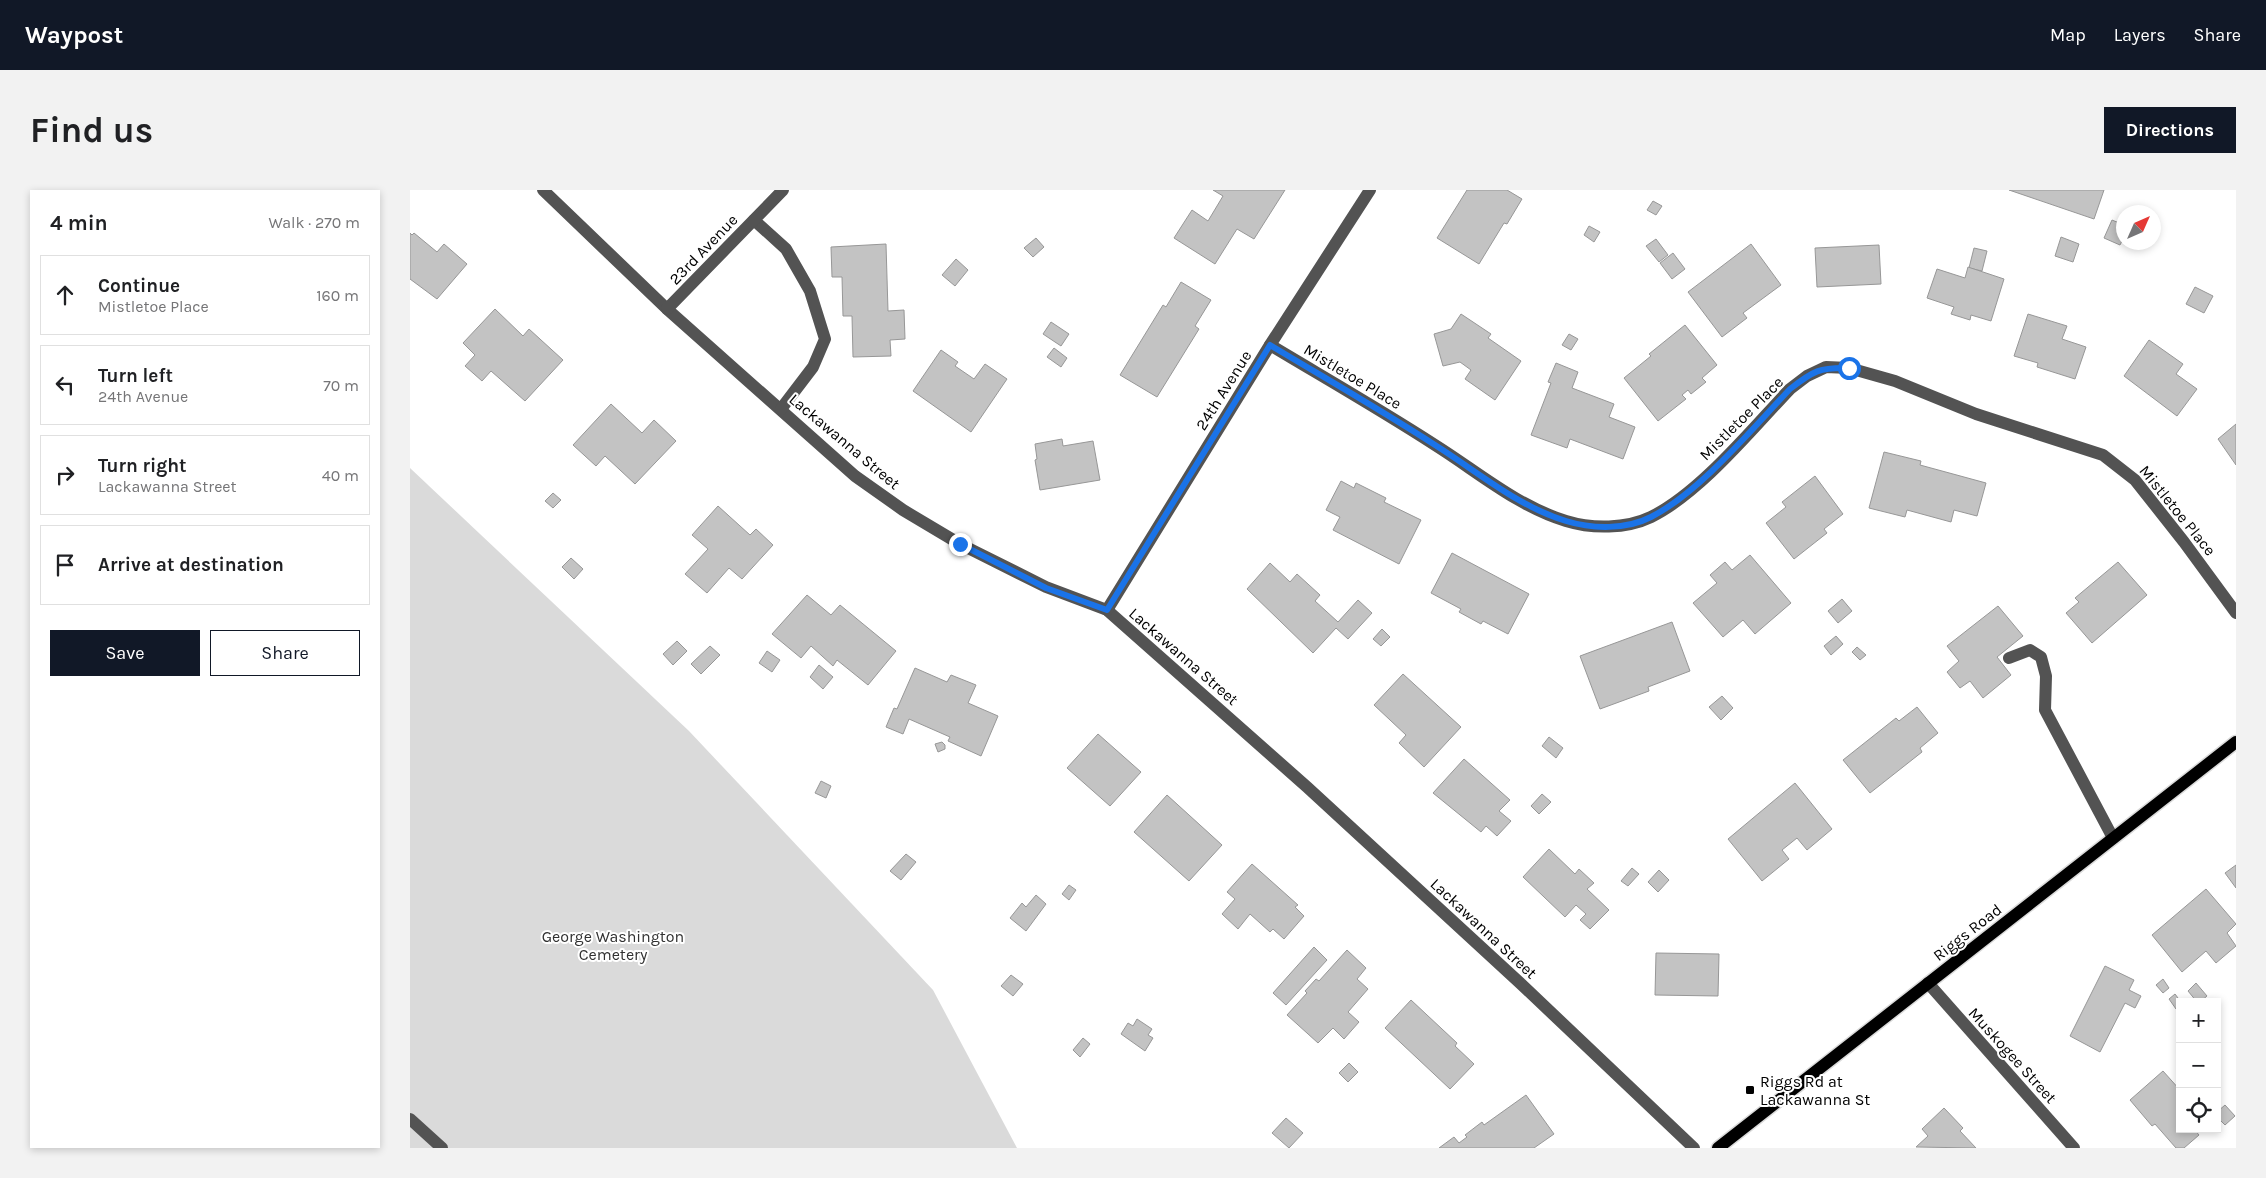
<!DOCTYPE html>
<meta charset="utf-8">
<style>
:root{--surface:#fff;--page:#f2f2f2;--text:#202124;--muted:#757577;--line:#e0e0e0;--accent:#111827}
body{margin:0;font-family:Karla,sans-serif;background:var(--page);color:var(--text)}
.controls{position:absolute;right:15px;bottom:15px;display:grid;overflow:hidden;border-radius:0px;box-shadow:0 2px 8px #0003}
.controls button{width:45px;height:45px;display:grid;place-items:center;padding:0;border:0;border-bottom:1px solid var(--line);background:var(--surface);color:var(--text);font:25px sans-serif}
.compass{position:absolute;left:1706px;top:15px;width:45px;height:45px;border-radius:50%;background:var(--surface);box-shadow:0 2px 8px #0003;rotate:45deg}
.stop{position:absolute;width:15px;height:15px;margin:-11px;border:4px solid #1a73e8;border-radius:50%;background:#fff}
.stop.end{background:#1a73e8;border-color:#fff;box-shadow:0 1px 5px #0008}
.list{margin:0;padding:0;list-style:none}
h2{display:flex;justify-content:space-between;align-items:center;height:65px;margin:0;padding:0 20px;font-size:21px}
h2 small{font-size:16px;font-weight:400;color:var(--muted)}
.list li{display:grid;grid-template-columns:32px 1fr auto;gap:15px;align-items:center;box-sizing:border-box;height:80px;margin:0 10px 10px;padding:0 10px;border:1px solid var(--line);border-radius:0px}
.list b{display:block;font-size:19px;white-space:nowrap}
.list p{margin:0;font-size:16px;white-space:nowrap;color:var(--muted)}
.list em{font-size:16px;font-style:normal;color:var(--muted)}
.actions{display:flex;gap:10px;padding:15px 20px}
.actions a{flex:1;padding:11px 0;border:1px solid var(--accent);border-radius:0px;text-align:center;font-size:18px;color:var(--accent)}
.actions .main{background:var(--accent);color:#fff}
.icon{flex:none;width:28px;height:28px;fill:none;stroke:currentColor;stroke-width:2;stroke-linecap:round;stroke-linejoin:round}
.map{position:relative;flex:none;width:1826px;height:958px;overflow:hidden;border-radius:0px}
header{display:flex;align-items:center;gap:30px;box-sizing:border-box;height:70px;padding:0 25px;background:var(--accent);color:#fff}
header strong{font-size:24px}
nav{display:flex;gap:28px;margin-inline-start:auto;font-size:18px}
.intro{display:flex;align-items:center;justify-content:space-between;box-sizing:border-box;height:120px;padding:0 30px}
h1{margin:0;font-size:35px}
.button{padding:12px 22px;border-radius:0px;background:var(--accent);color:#fff;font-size:18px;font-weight:700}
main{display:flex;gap:30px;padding:0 30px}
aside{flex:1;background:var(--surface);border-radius:0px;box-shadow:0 2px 8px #0003}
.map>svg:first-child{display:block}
.green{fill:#dadada}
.building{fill:#c3c3c3;stroke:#979797}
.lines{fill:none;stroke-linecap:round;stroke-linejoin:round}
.major-casing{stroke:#dbdbdb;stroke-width:15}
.minor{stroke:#535353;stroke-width:12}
.major{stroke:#000;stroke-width:12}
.route{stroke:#1a73e8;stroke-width:6}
.poi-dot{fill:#000;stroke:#fff;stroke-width:2}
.labels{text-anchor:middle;stroke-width:4;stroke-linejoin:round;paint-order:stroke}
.street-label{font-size:16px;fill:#000;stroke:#fff}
.park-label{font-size:16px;fill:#313131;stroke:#fff}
.poi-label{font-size:16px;fill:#000;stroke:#fff;text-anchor:start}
</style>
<header>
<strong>Waypost</strong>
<nav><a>Map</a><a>Layers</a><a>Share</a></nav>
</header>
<div class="intro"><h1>Find us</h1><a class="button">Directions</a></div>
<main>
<aside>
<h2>4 min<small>Walk · 270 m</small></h2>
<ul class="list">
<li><svg class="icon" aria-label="ahead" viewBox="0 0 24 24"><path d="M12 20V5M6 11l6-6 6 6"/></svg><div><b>Continue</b><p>Mistletoe Place</p></div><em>160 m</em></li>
<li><svg class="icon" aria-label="left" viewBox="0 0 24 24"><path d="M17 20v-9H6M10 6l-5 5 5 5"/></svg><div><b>Turn left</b><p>24th Avenue</p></div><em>70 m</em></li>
<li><svg class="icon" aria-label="right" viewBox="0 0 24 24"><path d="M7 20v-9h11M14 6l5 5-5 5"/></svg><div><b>Turn right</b><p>Lackawanna Street</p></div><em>40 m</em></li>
<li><svg class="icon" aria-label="arrive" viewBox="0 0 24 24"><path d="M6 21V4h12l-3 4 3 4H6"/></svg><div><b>Arrive at destination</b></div></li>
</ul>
<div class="actions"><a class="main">Save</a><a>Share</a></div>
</aside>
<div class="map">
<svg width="1826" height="958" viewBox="0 0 1826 958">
<rect width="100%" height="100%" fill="#fff"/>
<!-- green -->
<path class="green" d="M0 278 279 541 523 800 607 958H0Z"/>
<!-- building -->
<g class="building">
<path d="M803 0H875L844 49 827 39 805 74 764 48 782 20 798 31 813 6Z"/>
<path d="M1057 0H1097L1112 9 1097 34 1094 33 1069 74 1027 48Z"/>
<path d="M1599 0H1694L1684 29Z"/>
<path d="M1243 11 1252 16 1246 25 1237 20Z"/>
<path d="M1702 30 1714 35V47L1710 55 1694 48Z"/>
<path d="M1179 36 1190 42 1184 52 1174 45Z"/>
<path d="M0 43 2 45 4 43 27 62 34 54 57 74 27 109 0 89Z"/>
<path d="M1651 47 1669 54 1663 72 1645 66Z"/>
<path d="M626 48 634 57 623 67 614 58Z"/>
<path d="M1246 49 1258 65 1249 72 1236 56Z"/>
<path d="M476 54 478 121 494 120 495 149 480 150 481 166 443 167 442 126H433L432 87H422L421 57Z"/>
<path d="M1341 54 1371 95 1333 123 1337 128 1312 147 1278 102Z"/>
<path d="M1469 55 1471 94 1407 97 1405 58Z"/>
<path d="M1564 58 1577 61 1572 81 1559 78Z"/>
<path d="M1263 63 1275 79 1262 89 1250 73Z"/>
<path d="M546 69 558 80 545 96 532 85Z"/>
<path d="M1558 77 1594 89 1581 131 1561 125 1560 130 1541 124 1544 117 1517 108 1527 79 1555 88Z"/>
<path d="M771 92 801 110 785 136 789 139 747 207 710 185 753 115 756 117Z"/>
<path d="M1785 97 1803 106 1794 123 1776 114Z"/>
<path d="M85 119 113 146 119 139 153 170 115 211 81 181 72 191 55 176 65 165 53 153Z"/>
<path d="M1051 124 1081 144 1078 148 1111 171 1085 210 1055 189 1061 180 1050 172 1033 176 1024 144 1041 139Z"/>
<path d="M1618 124 1657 136 1652 149 1676 157 1665 189 1627 177 1628 173 1604 166Z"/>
<path d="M641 132 659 144 651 156 633 144Z"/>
<path d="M1275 135 1307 175 1292 188 1296 192 1281 204 1278 200 1272 205 1276 209 1248 231 1214 188 1241 166 1239 164Z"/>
<path d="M1159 144 1168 149 1161 160 1152 155Z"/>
<path d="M1739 150 1773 174 1766 184 1787 199 1767 226 1714 186Z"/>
<path d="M644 158 657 168 651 177 637 167Z"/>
<path d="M531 160 548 172 545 176 564 189 575 174 597 189 561 242 503 201Z"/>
<path d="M1146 173 1168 182 1162 198 1204 214 1199 227 1225 237 1213 269 1160 249 1157 258 1121 245 1141 193 1138 192Z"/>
<path d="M201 214 232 243 244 230 266 251 225 294 195 266 186 276 163 255Z"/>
<path d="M1826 234V275L1808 249Z"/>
<path d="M652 249 653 256 683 251 690 290 630 300 625 270 627 269 625 254Z"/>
<path d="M1474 262 1511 271 1510 275 1576 293 1567 326 1544 320 1541 332 1497 320 1495 327 1459 318Z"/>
<path d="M1405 286 1433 324 1414 339 1417 343 1384 369 1356 333 1376 317 1372 312Z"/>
<path d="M931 291 944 298 946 293 976 308 974 312 1011 330 989 374 923 340 930 327 916 320Z"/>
<path d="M143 303 151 310 143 318 135 311Z"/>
<path d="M308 316 340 345 346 339 363 355 332 389 319 378 297 403 275 384 298 359 282 345Z"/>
<path d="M1042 363 1119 404 1098 444 1073 431 1071 434 1049 422 1051 419 1021 403Z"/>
<path d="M1340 365 1381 413 1345 444 1333 430 1313 447 1283 413 1307 393 1300 385 1315 372 1322 380Z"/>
<path d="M161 368 173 379 164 389 152 377Z"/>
<path d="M1708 372 1737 405 1682 453 1656 423 1669 412 1665 408Z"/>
<path d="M860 373 880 392 887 384 910 405 905 411 928 432 948 410 962 423 938 449 926 438 903 463 837 399Z"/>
<path d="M397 405 421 425 430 415 486 461 458 495 427 470 423 476 401 456 391 468 362 444Z"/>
<path d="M1432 409 1442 421 1428 433 1418 421Z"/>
<path d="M1588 416 1613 446 1587 467 1601 485 1573 508 1560 491 1550 498 1537 482 1549 471 1537 456Z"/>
<path d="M1262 432 1280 481 1238 497 1239 501 1190 519 1170 466Z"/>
<path d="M972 439 980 447 971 456 963 449Z"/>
<path d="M1426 446 1433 454 1421 465 1414 456Z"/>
<path d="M267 451 277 461 263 475 253 464Z"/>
<path d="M300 456 310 465 291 484 281 474Z"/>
<path d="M1447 457 1456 465 1450 470 1442 462Z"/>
<path d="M357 461 370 470 362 482 349 473Z"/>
<path d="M409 475 423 487 413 499 400 487Z"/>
<path d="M505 478 537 492 541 485 566 495 558 513 588 526 571 566 538 551 540 547 499 529 493 544 476 537 484 518 487 519Z"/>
<path d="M993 484 1051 537 1014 577 989 553 996 545 964 515Z"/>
<path d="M1312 506 1323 518 1311 530 1299 517Z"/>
<path d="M1507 517 1528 543 1510 558 1512 562 1460 603 1433 570 1486 528 1489 531Z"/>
<path d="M688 544 731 582 700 616 657 578Z"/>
<path d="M1139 547 1153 558 1146 568 1132 556Z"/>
<path d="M532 552 535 555V559L528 562 525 554Z"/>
<path d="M1054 569 1100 610 1089 621 1101 631 1087 646 1076 636 1071 642 1023 603Z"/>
<path d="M411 591 421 596 416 608 405 603Z"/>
<path d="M1385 593 1422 639 1397 660 1387 648 1372 660 1379 669 1352 691 1318 649Z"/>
<path d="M1132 604 1141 612 1129 624 1121 616Z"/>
<path d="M757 605 812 655 779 691 724 642Z"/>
<path d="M1139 659 1165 684 1169 679 1184 693 1177 699 1199 720 1180 739 1170 730 1176 724 1166 715 1155 727 1113 687Z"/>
<path d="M496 664 506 672 491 690 480 681Z"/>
<path d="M842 674 888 715 885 717 894 726 874 749 863 739 860 742 840 724 828 739 812 724 825 709 817 702Z"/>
<path d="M1826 675V698L1815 683Z"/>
<path d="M1222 678 1229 684 1218 696 1211 691Z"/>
<path d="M1249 680 1259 690 1248 702 1238 692Z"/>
<path d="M659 695 666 700 659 710 652 704Z"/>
<path d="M1796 699 1826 734 1817 743 1826 756 1806 773 1796 761 1772 782 1742 745Z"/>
<path d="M626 705 636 714 616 741 600 728 612 713 616 717Z"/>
<path d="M904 757 917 770 876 815 863 803Z"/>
<path d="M937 760 956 778 947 789 958 799 938 822 949 832 934 849 923 838 908 853 877 825 897 803 895 801 906 789 909 791Z"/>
<path d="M1246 763 1309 764 1308 806 1245 805Z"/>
<path d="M1695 776 1724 790 1719 800 1731 806 1725 818 1715 813 1690 862 1660 846Z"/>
<path d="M601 785 613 794 603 806 591 796Z"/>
<path d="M1753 789 1759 798 1753 803 1746 795Z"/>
<path d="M1786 793 1797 806 1790 812H1787L1778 801Z"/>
<path d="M1765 804 1771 812 1766 819 1759 809Z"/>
<path d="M1001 810 1047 853 1045 856 1064 874 1040 899 975 838Z"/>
<path d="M727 829 742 839 738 845 743 848 735 861 711 844 718 833 723 836Z"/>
<path d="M673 848 680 854 670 867 663 860Z"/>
<path d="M939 873 948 882 938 892 929 883Z"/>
<path d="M1753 881 1770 900V939H1784L1789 945 1774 958H1766L1745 934 1742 936 1720 910Z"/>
<path d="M1116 905 1144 944 1124 958H1029L1044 947 1049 953 1057 947 1055 945 1072 932 1074 935Z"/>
<path d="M1815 915 1825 926 1815 935 1807 927V922Z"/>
<path d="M1534 918 1553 938 1550 941 1566 958 1506 957 1518 946 1512 939Z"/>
<path d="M876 928 893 943 879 958 862 943Z"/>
</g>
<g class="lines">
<!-- major casing -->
<g class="major-casing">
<path id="major" d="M1308 958 1826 552"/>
</g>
<!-- minor -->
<g class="minor">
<path d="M133 0 257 119 445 286 493 320 550 354 636 397 697 420 897 597 1110 793 1284 958"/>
<path d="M344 30 376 59 400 101 415 149 403 177 371 219"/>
<path d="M257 119 373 0"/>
<path d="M860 155C915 188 971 220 1025 255 1068 282 1107 316 1156 331 1182 339 1216 339 1241 327 1290 303 1342 239 1380 199L1397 186 1416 177 1439 178 1485 191 1566 224 1693 265 1725 290 1774 352 1826 423"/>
<path d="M697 420 860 155 960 0"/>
<path d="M1599 468 1620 460 1631 467 1636 486 1635 520 1703 648"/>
<path d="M1518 793 1664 958"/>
<path d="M0 929 32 958"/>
</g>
<!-- major -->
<use href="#major" class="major"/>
</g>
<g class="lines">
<!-- route -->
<path class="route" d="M550 354 636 398 697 420 860 155C915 188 971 220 1025 255 1068 282 1107 316 1156 331 1182 339 1216 340 1241 327 1290 302 1342 239 1380 199 1403 181 1410 177 1439 178"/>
</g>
<!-- markers -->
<rect class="poi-dot" x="1335" y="895" width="10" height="10" rx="2.5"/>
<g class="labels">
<!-- street labels -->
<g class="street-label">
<text transform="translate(293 59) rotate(-46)" y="6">23rd Avenue</text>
<text transform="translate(943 186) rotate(31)" y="6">Mistletoe Place</text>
<text transform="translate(813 200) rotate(-58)" y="6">24th Avenue</text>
<text transform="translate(1331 228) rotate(-45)" y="6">Mistletoe Place</text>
<text transform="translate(435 251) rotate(40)" y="6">Lackawanna Street</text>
<text transform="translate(1768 320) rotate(51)" y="6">Mistletoe Place</text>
<text transform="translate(774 466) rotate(41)" y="6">Lackawanna Street</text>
<text transform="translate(1074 738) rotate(43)" y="6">Lackawanna Street</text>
<text transform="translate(1557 742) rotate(-38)" y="6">Riggs Road</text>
<text transform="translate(1603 865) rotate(48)" y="6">Muskogee Street</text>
</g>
<!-- park labels -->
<g class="park-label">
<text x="203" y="752">George Washington<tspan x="203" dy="18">Cemetery</tspan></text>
</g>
<!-- poi labels -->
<g class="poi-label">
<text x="1350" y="897">Riggs Rd at<tspan x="1350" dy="18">Lackawanna St</tspan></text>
</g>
</g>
</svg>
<div class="controls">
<button>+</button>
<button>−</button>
<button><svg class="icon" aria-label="locate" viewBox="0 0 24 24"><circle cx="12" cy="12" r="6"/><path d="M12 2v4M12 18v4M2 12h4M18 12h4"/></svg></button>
</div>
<svg class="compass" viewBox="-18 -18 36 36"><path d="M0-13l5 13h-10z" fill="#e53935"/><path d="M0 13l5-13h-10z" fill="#757577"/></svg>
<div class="stop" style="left:1439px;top:178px"></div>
<div class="stop end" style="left:550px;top:354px"></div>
</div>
</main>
